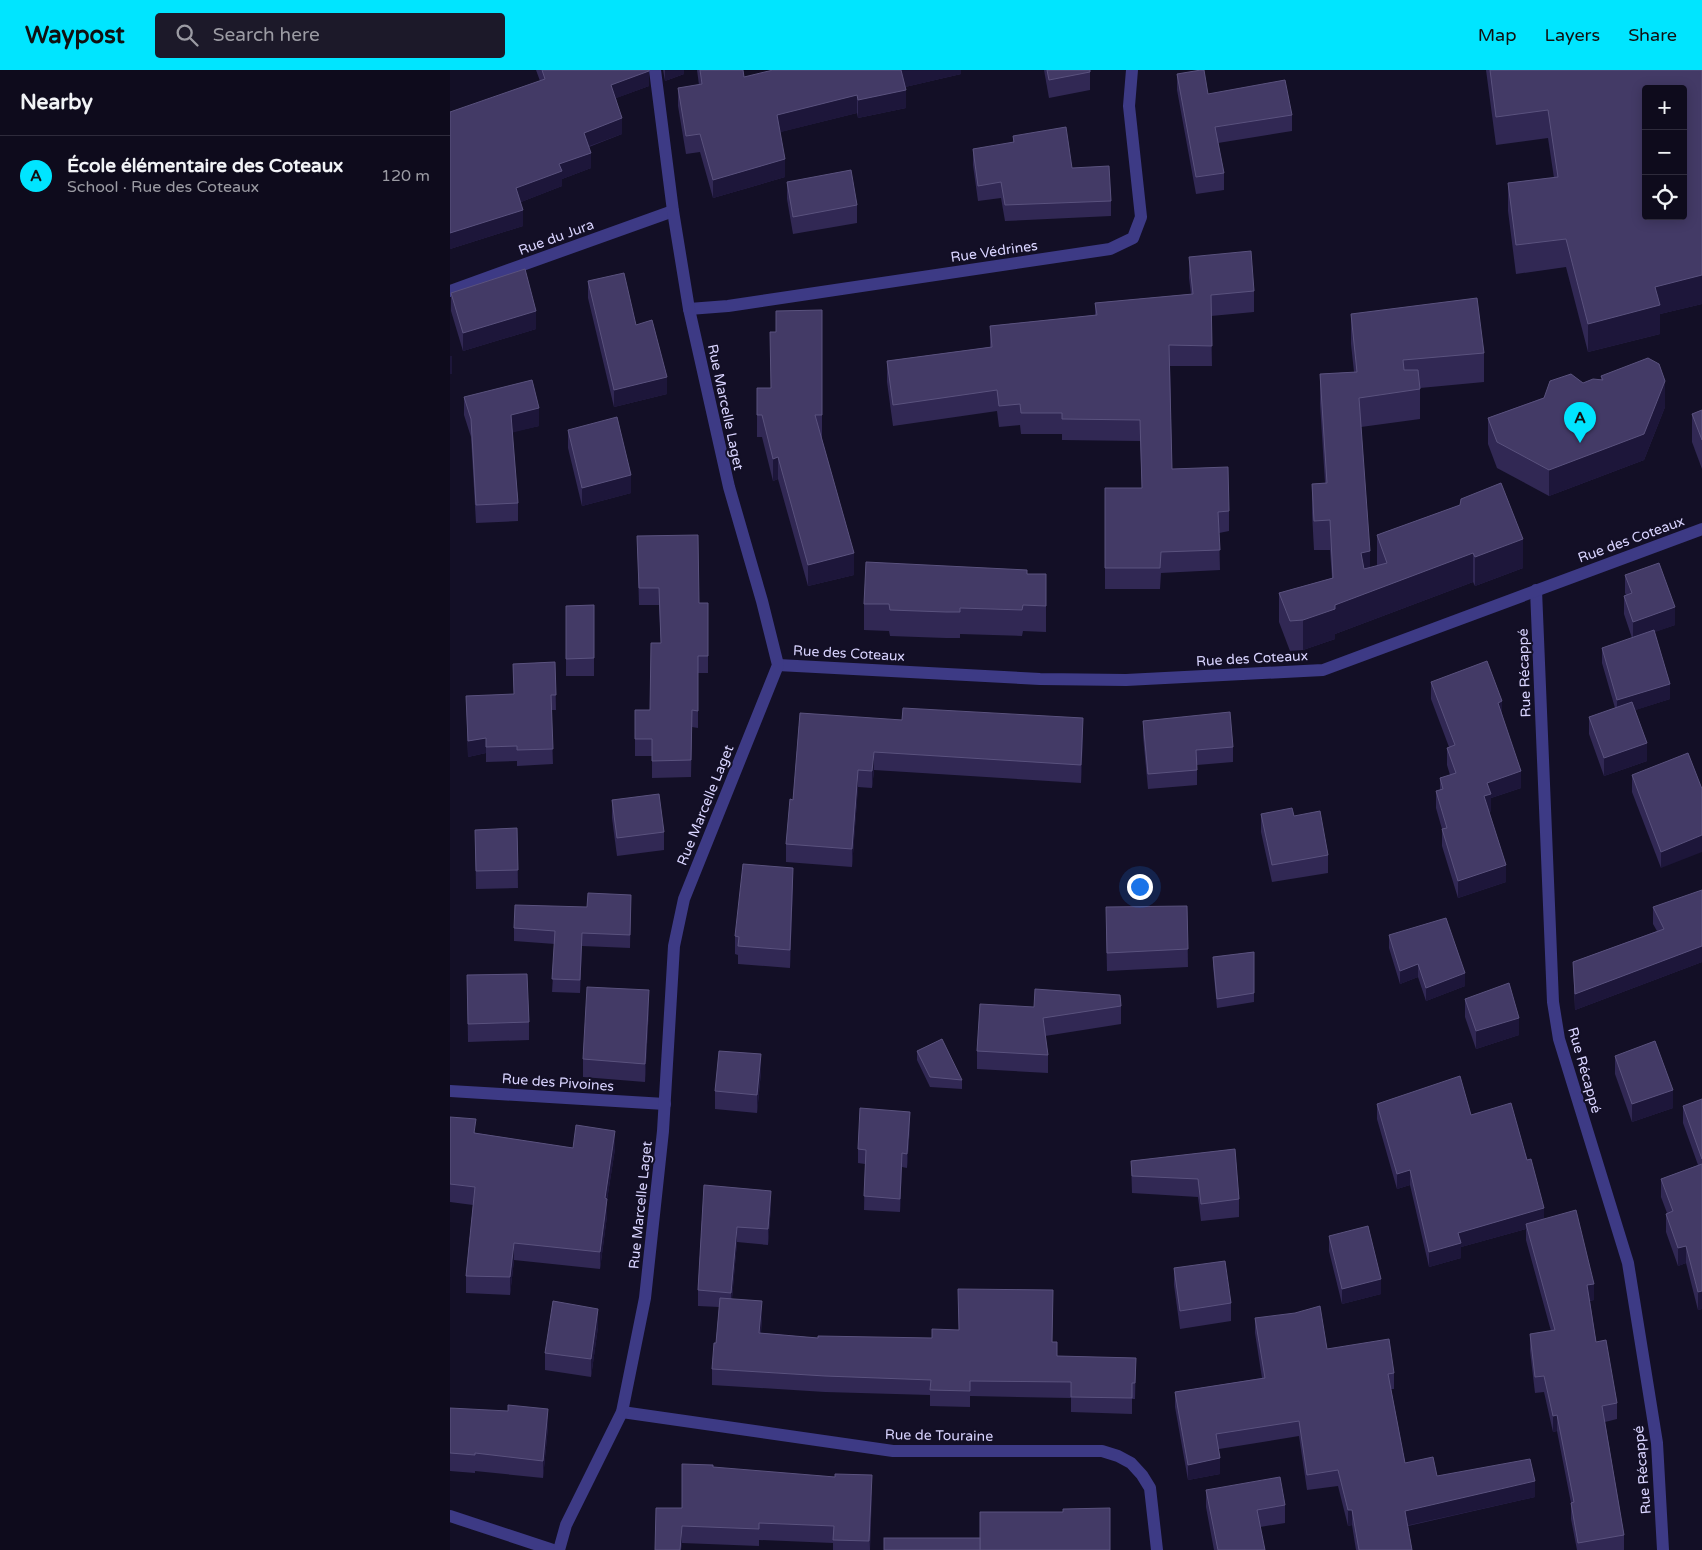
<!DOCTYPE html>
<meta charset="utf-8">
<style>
:root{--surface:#0e0b1c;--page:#1c1929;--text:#f1f3f6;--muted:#9b9ba3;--line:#2e2b3b;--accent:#00e5ff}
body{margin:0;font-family:"Varela Round",sans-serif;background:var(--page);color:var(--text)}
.controls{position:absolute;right:15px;top:15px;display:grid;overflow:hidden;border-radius:5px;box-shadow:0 2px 12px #0003}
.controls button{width:45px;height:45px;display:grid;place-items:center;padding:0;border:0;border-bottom:1px solid var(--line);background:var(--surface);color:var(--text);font:25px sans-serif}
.you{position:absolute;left:689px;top:816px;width:18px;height:18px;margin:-12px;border:4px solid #fff;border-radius:50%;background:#1a73e8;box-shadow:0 0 0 8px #1a73e833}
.badge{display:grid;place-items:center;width:32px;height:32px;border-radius:50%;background:var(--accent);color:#111;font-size:16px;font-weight:700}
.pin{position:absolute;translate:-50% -41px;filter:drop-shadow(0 1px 2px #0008)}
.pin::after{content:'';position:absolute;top:26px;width:18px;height:15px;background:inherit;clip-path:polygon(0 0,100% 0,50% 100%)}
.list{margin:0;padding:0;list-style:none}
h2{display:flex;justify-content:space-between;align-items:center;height:65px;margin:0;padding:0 20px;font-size:21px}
h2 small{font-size:16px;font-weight:400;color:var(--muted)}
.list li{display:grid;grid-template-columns:32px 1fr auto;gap:15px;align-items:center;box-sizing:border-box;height:80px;padding:0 20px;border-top:1px solid var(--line)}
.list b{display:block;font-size:19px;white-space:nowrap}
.list p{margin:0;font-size:16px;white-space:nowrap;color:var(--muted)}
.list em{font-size:16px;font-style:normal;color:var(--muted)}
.icon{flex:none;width:28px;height:28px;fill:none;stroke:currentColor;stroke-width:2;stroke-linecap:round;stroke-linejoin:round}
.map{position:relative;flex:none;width:1252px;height:1480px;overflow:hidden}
header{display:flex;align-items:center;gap:30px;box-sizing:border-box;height:70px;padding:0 25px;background:var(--accent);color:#111}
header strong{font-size:24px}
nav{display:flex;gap:28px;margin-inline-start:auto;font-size:18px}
.search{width:350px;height:45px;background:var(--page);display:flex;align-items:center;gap:12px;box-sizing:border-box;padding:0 18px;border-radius:5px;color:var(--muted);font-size:19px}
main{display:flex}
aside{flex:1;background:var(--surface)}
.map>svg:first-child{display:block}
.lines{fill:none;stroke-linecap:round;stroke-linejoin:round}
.minor{stroke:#3d3a85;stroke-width:12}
.wall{fill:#312854}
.shaded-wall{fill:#1d163a}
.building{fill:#433a66;stroke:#5a527e;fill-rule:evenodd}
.labels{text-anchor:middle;stroke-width:4;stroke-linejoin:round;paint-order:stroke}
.street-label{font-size:14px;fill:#d9d4ff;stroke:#130f26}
</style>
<header>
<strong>Waypost</strong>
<div class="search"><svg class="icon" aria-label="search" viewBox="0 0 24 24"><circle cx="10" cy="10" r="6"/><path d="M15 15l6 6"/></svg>Search here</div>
<nav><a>Map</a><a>Layers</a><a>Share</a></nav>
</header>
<main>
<aside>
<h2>Nearby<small></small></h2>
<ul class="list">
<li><span class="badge">A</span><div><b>École élémentaire des Coteaux</b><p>School · Rue des Coteaux</p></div><em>120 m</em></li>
</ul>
</aside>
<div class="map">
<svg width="1252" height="1480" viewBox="0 0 1252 1480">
<rect width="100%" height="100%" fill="#130f26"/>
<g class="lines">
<!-- minor -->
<g class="minor">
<path d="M0 221 223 141"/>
<path d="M239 239 278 236 660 179 683 168 691 147 679 36 682 0"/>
<path d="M1086 520 1103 932 1109 969 1178 1193 1207 1373 1213 1480"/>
<path d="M328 595 590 609 676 610 873 600 1252 459"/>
<path d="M0 1021 215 1034"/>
<path d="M172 1342 443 1381H652L668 1386 681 1393 692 1405 700 1418 707 1480"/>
<path d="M0 1446 103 1480"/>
<path d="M109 1480 116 1455 172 1342 195 1228 213 1061 224 876 234 829 328 595 312 531 279 417 239 239 223 141 205 0"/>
</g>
</g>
<!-- wall -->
<g class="wall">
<path d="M86 0H199V16L166 28 172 64 139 77 141 98 112 109V116L71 132 73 156 0 179 90 11Z"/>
<path d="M213 0H234V4L215 11Z"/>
<path d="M247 0H293L294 7 511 0V4L455 17 456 38 408 48 407 43 330 62 335 107 263 128 250 82 236 84 228 36V18L249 15Z"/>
<path d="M594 0H640V20L599 28Z"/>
<path d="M1036 0H1252V234L1210 244V264L1138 282 1116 197 1066 204 1058 141V113L1104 108 1098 68 1046 75Z"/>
<path d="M727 4 758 24 842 45V61L768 73 774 103V120L746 124 727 20Z"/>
<path d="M563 66 622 98 661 131V146L555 151 551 128 528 131 523 95V79L563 73Z"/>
<path d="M337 112 407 135V153L343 164 337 129Z"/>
<path d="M739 187 804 221V242L761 246 762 296H720L722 399 779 441V461L769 463 770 500 711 503 710 519H655V418H692L690 371 612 370V364H571L570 355 549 357 547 341 443 356 437 312V291L540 277V256L645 245V233L741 224 739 208Z"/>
<path d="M138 211 186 255 217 324 164 337 138 228Z"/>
<path d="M1 223 86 259 13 281 1 241Z"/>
<path d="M372 240V367H371L404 505 358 516 328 409 323 411 312 367H307V318H321L326 262Z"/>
<path d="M901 244 1034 283V312L970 318V349L911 357 920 498 927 496V465L1010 435 1073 498 1025 516 1023 512 885 564V569L853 580 840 581 829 552V523L882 508 880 480H864L862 443V414L875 413 870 334V304L904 302 901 274Z"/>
<path d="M1151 306 1215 337 1194 390 1099 426 1047 398 1038 374V348L1133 313 1151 310Z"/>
<path d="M14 327 89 356 62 362 68 433V451L26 453 21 367 14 345Z"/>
<path d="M1252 340V399L1242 372V344Z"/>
<path d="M118 360 181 423 132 436 118 378Z"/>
<path d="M187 466 249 533H258V603H248V658L242 657 241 707 202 708V686H185V640H200L211 573 209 535H189Z"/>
<path d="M577 504 596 530V562L573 561 572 566 510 564V568H496L440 566 439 561 414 560V534Z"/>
<path d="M1175 505 1225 555 1204 562 1220 629 1185 640 1197 691 1154 706 1139 664V647L1165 638 1152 593V578L1182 568 1174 544V526L1176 525 1175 523Z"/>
<path d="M144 535V606H116V536Z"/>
<path d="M105 592 106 640H101L103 694 67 696V691L36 692V683L18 687 16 626 64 624 63 594Z"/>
<path d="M981 612 1052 644 1071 718 1041 728V741L1039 742 1056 812 1008 828 992 776V759L986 738V721L990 720V708L1000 705 997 695V678L999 677 981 629Z"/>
<path d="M350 643 633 666 631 713 424 700 422 718 408 717 402 797 336 792V774L343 730Z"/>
<path d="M693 651 783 677V692L747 695V715L698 719 693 666Z"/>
<path d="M1182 705 1252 719 1211 798 1182 722Z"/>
<path d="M162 730 214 762V780L167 786 162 748Z"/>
<path d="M811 744 844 746 878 785V803L822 812 811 762Z"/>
<path d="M67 758 68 818 26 819 25 760Z"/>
<path d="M343 816 340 898 288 894V885L285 884V866Z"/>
<path d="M181 825 180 878 132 876 130 923 102 922 105 874 64 871V858Z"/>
<path d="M737 836 738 897 657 901 656 855Z"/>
<path d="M1203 837 1252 892 1125 940 1123 892 1207 861 1203 854Z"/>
<path d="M939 865 1015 916 976 931 968 907 950 914 939 878Z"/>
<path d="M804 882V932L767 938 763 896V887Z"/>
<path d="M17 905 79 952V970L18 972Z"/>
<path d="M1015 929 1069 965 1026 979 1015 947Z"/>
<path d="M671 936V954L595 966 598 985V1003L527 999V981L584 937Z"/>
<path d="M199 938 195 1012 133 1007V989Z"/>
<path d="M467 981 512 1010V1019L480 1017 467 990Z"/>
<path d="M1165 986 1223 1038 1182 1052 1165 1004Z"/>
<path d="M311 1002 307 1043 265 1039V1021Z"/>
<path d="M1252 1029V1239L1248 1240 1236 1193 1228 1196 1216 1162V1144L1217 1143 1211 1127V1109L1248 1095 1233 1053V1036Z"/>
<path d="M927 1034 1021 1045 1094 1149 1144 1230 1140 1231 1146 1272 1167 1333V1349L1155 1352 1174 1465V1480H1127L1121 1449V1433L1107 1361 1103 1362 1094 1322 1085 1323 1080 1281V1264L1101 1261 1076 1170V1159L1011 1177V1188L979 1197 960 1115 947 1119 927 1049Z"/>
<path d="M0 1047 26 1063 123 1078 165 1079 157 1130V1146L150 1199 64 1190 60 1225 16 1223V1206L23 1135 0 1132Z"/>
<path d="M460 1056 457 1098 452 1097 450 1142 414 1140 415 1094 408 1093V1079Z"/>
<path d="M785 1079 789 1129V1147L751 1151 748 1127 682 1123 681 1091Z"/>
<path d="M254 1115 321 1136 318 1175 287 1172 282 1229 312 1247 311 1263 368 1268 602 1272 607 1286 686 1288 685 1329H682V1344L621 1342V1328L520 1326V1337L480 1336V1325L375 1322 262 1315V1299L266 1273 269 1237 248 1236V1220Z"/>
<path d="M879 1166 931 1224 892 1234 879 1181Z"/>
<path d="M724 1198 781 1233V1251L730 1259 724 1215Z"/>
<path d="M805 1248 877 1279 944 1303V1319H941L955 1393 987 1406 1085 1427 958 1456 962 1480H906L902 1455 898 1456 888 1416 857 1420 849 1366 769 1379 770 1404 738 1410 725 1337V1322L812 1308 805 1263Z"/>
<path d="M148 1257 141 1307 95 1300V1283Z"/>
<path d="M0 1338 98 1357 93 1408 25 1401V1403L0 1401Z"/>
<path d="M263 1397 422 1422 420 1480H383V1473L309 1470V1476L232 1473 231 1480 232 1438Z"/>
<path d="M756 1420 835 1435V1453L810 1457 815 1480H764L756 1437Z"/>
</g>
<!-- shaded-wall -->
<g class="shaded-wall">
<path d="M215 0H234V4L215 11Z"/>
<path d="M451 0H511V4L451 18Z"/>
<path d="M199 1V16L161 30V15Z"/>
<path d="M456 20V38L408 48V30Z"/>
<path d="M407 25V43L327 63V45Z"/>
<path d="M172 48V64L134 78V63Z"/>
<path d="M141 83V98L112 109V116L66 134V118L109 94Z"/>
<path d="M335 89V107L263 128V110Z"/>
<path d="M73 140V156L0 179V163Z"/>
<path d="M1252 205V234L1210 244V264L1138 282V254L1205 217Z"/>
<path d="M86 241V259L13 281V263Z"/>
<rect x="0" y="286" width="2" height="18"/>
<path d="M217 307V324L164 337V320Z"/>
<path d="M1215 311V337L1194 390 1099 426V400Z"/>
<path d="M89 338V356L61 363V345Z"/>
<path d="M328 387V409L323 411V389Z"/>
<path d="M181 405V423L132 436V418Z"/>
<path d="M1073 469V498L1025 516V487Z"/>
<path d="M920 481V510L911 513V483Z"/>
<path d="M404 483V505L358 516V495Z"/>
<path d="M1023 483V512L885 564V569L853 580V550L885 535Z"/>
<path d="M1225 537V555L1183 570V552Z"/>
<path d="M1220 614V629L1167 646V630Z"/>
<path d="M1052 631V648L1048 633Z"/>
<path d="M633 648V666L631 713V695Z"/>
<path d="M36 668V683L18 687V671Z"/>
<path d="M1197 673V691L1154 706V688Z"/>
<path d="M424 682V700L422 718V701Z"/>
<path d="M408 700V717L402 797V779Z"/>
<path d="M1071 701V718L1041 728V741L1034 743V726L1037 713Z"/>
<path d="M1252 765V782L1211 798V782Z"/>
<path d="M1056 795V812L1008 828V811Z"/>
<path d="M343 798V816L340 898V880Z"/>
<path d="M132 863V876L130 923V910Z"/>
<path d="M1252 876V892L1125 940V924Z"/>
<path d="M968 894V907L950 914V901Z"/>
<path d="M1015 903V916L976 931V918Z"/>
<path d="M199 920V938L195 1012V994Z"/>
<path d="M1069 948V965L1026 979V961Z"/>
<path d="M311 984V1002L307 1043V1025Z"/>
<path d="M1223 1020V1038L1182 1052V1034Z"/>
<path d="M460 1042V1056L457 1098V1084Z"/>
<path d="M165 1061V1079L157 1130V1146L150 1199V1182L155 1128Z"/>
<path d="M452 1083V1097L450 1142V1129Z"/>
<path d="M960 1100V1115L947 1119V1104Z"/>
<path d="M321 1121V1136L318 1175V1159Z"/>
<path d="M1094 1138V1154H1076V1159L1011 1177V1188L979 1197V1182L1008 1163Z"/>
<path d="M287 1157V1172L281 1238V1223Z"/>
<path d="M64 1173V1190L60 1225V1207Z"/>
<path d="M1236 1176V1193L1228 1196V1178Z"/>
<path d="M931 1209V1224L892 1234V1219Z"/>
<path d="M1144 1214V1230L1137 1231V1215Z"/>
<path d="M1252 1221V1239L1248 1240V1222Z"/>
<path d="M312 1231V1247L309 1279V1263Z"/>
<path d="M148 1239V1257L141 1307V1289Z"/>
<path d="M98 1339V1357L93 1408V1391Z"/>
<path d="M1107 1345V1361L1103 1362V1346Z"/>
<path d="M770 1388V1404L738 1410V1395Z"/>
<path d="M422 1405V1422L419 1480V1471Z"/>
<path d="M1085 1411V1427L955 1456V1441Z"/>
<path d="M898 1440H902V1455L898 1456Z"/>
<path d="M232 1456V1473L231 1480H230Z"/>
</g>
<!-- building -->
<g class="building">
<path d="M92 0H199V1L161 15 172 48 134 63 141 83 109 94 112 101 66 118 73 140 0 163V42L95 9Z"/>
<path d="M250 0H293L294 7 323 0H451L456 20 408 30 407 25 327 45 335 89 263 110 250 64 236 66 228 18 252 14Z"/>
<path d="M597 0H640V2L599 10Z"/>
<path d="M751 0H754L758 24 835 10 842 45 765 57 774 103 746 107 727 4Z"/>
<path d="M1040 0H1252V205L1205 217 1210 235 1138 254 1116 169 1066 175 1058 113 1108 107 1098 40 1046 47ZM1196 19H1233V146H1196Z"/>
<path d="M616 57 622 98 659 96 661 131 555 135 551 112 528 116 523 79 564 72 563 66Z"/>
<path d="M401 100 407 135 343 147 337 112Z"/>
<path d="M801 181 804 221 761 225 762 276 719 275 722 399 778 397 779 441 768 442 770 480 711 482 710 498H655V418H692L690 350 612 349V343H571L570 334 549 336 547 320 443 335 437 291 542 277 540 256 647 245 645 233 743 224 739 187Z"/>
<path d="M75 199 86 241 13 263 1 223Z"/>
<path d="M174 203 186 255 202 250 217 307 164 320 138 211Z"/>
<path d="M1027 228 1034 283 953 290 954 300H968L970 319 909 328 920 481 911 483 914 499 937 493 927 465 1010 435 1011 429 1051 413 1073 469 1025 487 1023 483 885 535V539L853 550 840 551 829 523 883 508 880 450 864 451 862 414 877 413 870 304 907 302 901 244Z"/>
<path d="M372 240V345H365L404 483 358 495 328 387 323 389 312 345H307V318H321L320 262H326V241Z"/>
<path d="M1198 288 1209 294 1215 311 1194 364 1099 400 1047 372 1038 348 1094 328 1100 311 1121 304 1133 313 1143 309 1153 310 1151 306Z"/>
<path d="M82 310 89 338 61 345 68 433 26 435 21 349 14 327Z"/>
<path d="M1252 340V370L1242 344Z"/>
<path d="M167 347 181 405 132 418 118 360Z"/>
<path d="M248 465 249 533H258V586H248V641L242 640 241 690 202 691V669H185V640H200L201 573H211L209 518H189L187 466Z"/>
<path d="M416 492 577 500V504H596V536L573 535 572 540 510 538V542H496L440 540 439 534H414Z"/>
<path d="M1209 493 1225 537 1183 552 1174 526 1182 523 1175 505Z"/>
<path d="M144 535V588L116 589V536Z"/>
<path d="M1204 560 1220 614 1167 630 1152 578Z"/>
<path d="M1037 591 1052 631 1048 633 1071 701 1037 713 1041 724 1034 726 1056 795 1008 811 992 759 997 758 986 721 993 719 990 708 1006 703 997 678 1005 675 981 612Z"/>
<path d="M105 592 106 625H101L103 679 67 680V676L36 677V668L18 671 16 626 64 624 63 594Z"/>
<path d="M1182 632 1197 673 1154 688 1139 647Z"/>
<path d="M453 638 633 648 631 695 424 682 422 701 408 700 402 779 336 774 340 729 343 730 350 643 452 650Z"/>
<path d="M780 642 783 677 746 680 747 700 698 704 693 651Z"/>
<path d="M1238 683 1252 719V765L1211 782 1182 705Z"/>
<path d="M209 724 214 762 167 768 162 730Z"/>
<path d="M842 738 844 746 870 741 878 785 822 795 811 744Z"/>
<path d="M67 758 68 800 26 801 25 760Z"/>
<path d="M293 794 343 798 340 880 288 876 289 867 285 866Z"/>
<path d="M1252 820V876L1125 924 1123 892 1214 859 1203 837Z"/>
<path d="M138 823 181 825 180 865 132 863 130 910 102 909 105 861 64 858 65 835 137 837Z"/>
<path d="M737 836 738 879 657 883 656 837Z"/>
<path d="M996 848 1015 903 976 918 968 894 950 901 939 865Z"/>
<path d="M804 882V923L767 929 763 887Z"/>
<path d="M77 904 79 952 18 954 17 905Z"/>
<path d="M1059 913 1069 948 1026 961 1015 929Z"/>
<path d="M137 917 199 920 195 994 133 989Z"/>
<path d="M585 919 670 925 671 936 593 948 598 985 527 981 530 934 584 937Z"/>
<path d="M492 969 512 1010 480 1007 467 981Z"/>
<path d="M1205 971 1223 1020 1182 1034 1165 986Z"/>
<path d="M269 981 311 984 307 1025 265 1021Z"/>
<path d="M1010 1006 1021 1045 1061 1033 1077 1090 1081 1089 1094 1138 1008 1163 1011 1173 979 1182 960 1100 947 1104 927 1034Z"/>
<path d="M1252 1029V1089L1233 1036Z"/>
<path d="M410 1038 460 1042 457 1084 452 1083 450 1129 414 1126 416 1080 408 1079Z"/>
<path d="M0 1047 26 1049 24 1063 123 1078 126 1055 165 1061 155 1128 157 1129 150 1182 64 1173 60 1207 16 1206 25 1117 0 1114Z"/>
<path d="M785 1079 789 1129 751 1134 748 1109 682 1106 681 1091Z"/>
<path d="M1252 1094V1221L1248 1222 1236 1176 1228 1178 1216 1144 1223 1141 1211 1109Z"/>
<path d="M254 1115 321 1121 318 1159 287 1157 281 1223 248 1220Z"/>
<path d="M1126 1140 1144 1214 1137 1215 1146 1272 1156 1270 1167 1333 1152 1336 1174 1465 1128 1473 1121 1433 1124 1432 1107 1345 1103 1346 1094 1306 1085 1307 1080 1264 1105 1260 1076 1154Z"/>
<path d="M918 1156 931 1209 892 1219 879 1166Z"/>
<path d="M775 1191 781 1233 730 1241 724 1198Z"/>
<path d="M508 1219 603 1220 602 1272H607V1286L686 1288 685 1313H682V1328L621 1327V1312L520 1311V1321L480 1320 481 1310 375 1306 262 1299 264 1273H266L270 1228 312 1231 309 1263 368 1268V1266L482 1268V1259L509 1260Z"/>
<path d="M103 1231 148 1239 141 1289 95 1283Z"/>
<path d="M870 1236 877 1279 939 1269 944 1303 938 1304 955 1393 983 1387 987 1406 1080 1389 1085 1411 955 1441 962 1480H909L902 1440H898L888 1400 857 1405 849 1351 766 1364 770 1388 738 1395 725 1322 815 1308 805 1248 845 1243Z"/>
<path d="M58 1335 98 1339 93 1391 25 1383V1385L0 1383V1338L58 1341Z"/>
<path d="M232 1394 263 1395V1397L385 1407V1404L422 1405 419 1471 383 1470 384 1456 309 1453V1459L232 1456 230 1480H205L206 1438H232Z"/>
<path d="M830 1407 835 1435 807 1440 815 1480H768L756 1420Z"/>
<path d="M660 1438V1480H530V1442H613V1439Z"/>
<rect x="434" y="1468" width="96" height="12"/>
</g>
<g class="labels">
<!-- street labels -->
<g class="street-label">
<text transform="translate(106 167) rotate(-20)" y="5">Rue du Jura</text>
<text transform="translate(544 181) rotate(-8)" y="5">Rue Védrines</text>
<text transform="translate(276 337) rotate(78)" y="5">Rue Marcelle Laget</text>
<text transform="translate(1181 469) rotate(-20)" y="5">Rue des Coteaux</text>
<text transform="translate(399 583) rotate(3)" y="5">Rue des Coteaux</text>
<text transform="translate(802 588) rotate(-3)" y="5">Rue des Coteaux</text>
<text transform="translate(1074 603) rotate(-92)" y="5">Rue Récappé</text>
<text transform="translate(255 735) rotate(-68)" y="5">Rue Marcelle Laget</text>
<text transform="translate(1135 1000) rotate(74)" y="5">Rue Récappé</text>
<text transform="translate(108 1012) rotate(4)" y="5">Rue des Pivoines</text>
<text transform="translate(190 1135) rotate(-84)" y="5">Rue Marcelle Laget</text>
<text transform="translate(489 1365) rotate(1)" y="5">Rue de Touraine</text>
<text transform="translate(1192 1400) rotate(-95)" y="5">Rue Récappé</text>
</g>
</g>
</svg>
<div class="controls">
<button>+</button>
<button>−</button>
<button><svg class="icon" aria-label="locate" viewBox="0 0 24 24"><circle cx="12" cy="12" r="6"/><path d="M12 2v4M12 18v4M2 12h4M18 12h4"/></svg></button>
</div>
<div class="you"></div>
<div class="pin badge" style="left:1130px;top:373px">A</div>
</div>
</main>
